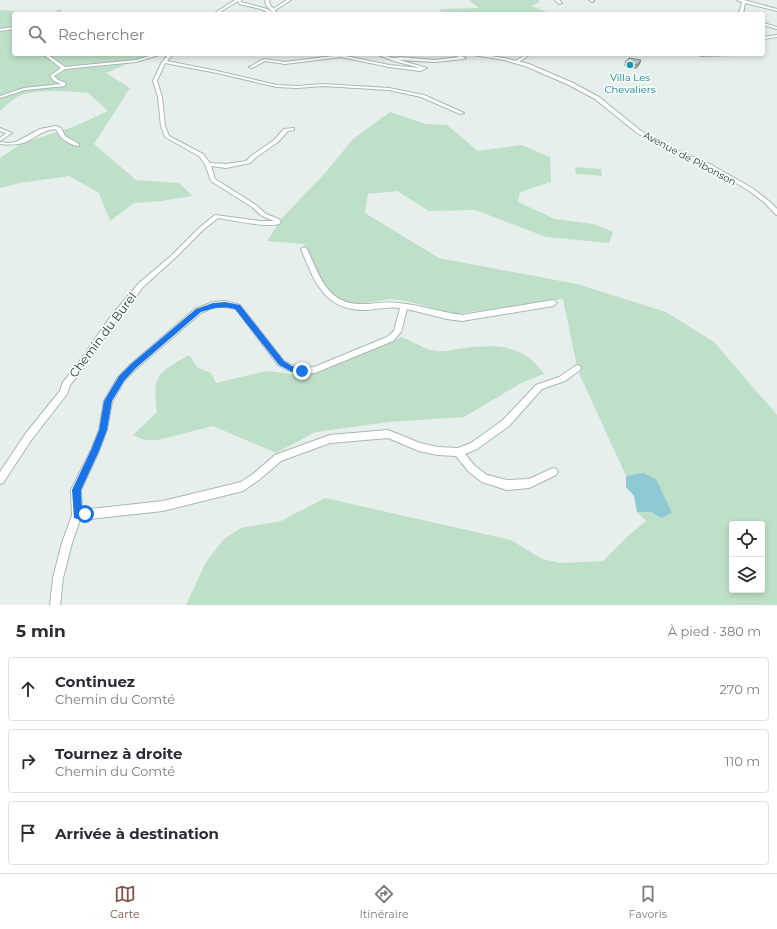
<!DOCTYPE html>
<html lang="fr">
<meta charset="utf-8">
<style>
:root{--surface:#fff;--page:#f7f7f7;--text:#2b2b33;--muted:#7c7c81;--line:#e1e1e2;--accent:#855347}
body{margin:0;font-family:Montserrat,sans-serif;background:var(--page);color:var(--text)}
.controls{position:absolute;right:12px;bottom:12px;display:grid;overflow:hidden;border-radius:4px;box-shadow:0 2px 6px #0003}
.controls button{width:36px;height:36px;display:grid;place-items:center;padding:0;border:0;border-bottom:1px solid var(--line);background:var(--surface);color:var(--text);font:20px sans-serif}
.stop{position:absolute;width:12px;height:12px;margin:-9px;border:3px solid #1a73e8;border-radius:50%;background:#fff}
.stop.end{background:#1a73e8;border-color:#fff;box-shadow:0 1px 4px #0008}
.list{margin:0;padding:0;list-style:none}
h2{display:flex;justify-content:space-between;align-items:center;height:52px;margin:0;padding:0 16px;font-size:17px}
h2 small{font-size:13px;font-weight:400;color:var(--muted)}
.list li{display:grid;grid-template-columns:26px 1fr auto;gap:12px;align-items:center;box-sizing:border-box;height:64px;margin:0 8px 8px;padding:0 8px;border:1px solid var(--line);border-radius:4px}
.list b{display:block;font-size:15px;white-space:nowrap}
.list p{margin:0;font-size:13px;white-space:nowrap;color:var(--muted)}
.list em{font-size:13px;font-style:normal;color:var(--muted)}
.icon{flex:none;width:22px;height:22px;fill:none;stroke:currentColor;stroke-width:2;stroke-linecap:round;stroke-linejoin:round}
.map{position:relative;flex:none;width:777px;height:605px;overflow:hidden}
.search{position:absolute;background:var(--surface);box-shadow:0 2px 6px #0003;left:12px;right:12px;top:12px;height:44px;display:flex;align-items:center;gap:10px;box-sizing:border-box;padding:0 14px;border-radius:4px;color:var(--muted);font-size:15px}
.sheet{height:268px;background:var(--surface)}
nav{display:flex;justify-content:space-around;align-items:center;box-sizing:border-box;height:56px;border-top:1px solid var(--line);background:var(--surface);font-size:11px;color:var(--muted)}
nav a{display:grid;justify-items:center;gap:2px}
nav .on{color:var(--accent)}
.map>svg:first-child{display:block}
.green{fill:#bfe0c8;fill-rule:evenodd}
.water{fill:#8ec9d4}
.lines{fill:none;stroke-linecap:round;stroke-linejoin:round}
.minor-casing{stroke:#a8b8b2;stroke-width:2}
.tertiary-casing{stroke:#a8b8b2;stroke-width:2}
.minor{fill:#fff;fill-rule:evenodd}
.tertiary{fill:#fff;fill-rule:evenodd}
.wall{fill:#a1aea9}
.shaded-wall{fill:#838d89}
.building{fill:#bbcac4;stroke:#838d89}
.route{fill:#1a73e8}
.culture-dot{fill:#0f9aa8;stroke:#f7fbf9;stroke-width:1.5}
.labels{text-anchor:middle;stroke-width:3.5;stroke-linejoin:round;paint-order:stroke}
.far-culture-label{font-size:10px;fill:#0d838f;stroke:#f7fbf9}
.far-street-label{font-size:10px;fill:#24423a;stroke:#f7fbf9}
.street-label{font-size:12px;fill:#24423a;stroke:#f7fbf9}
</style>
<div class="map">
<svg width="777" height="605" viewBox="0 0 777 605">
<rect width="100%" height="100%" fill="#e6efeb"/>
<!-- green -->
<g class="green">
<path d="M469 0H538L540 2 531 6 547 12 542 14H443L439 9 479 8Z"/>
<path d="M0 10 15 11 14 54H150L106 73 130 88 94 144 136 180 179 183 193 196 161 201 134 203 110 221 99 193 69 176 20 183 0 188V158L22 143 73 127 108 111 88 93C71 91 27 88 14 99 9 102 5 107 0 111V92L2 91 0 90Z"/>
<path d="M390 112 426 124 447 125 478 151 521 145 550 157 551 182 520 192 518 202 555 219 594 224 613 232 609 243 546 237 475 210 429 211 397 191 368 194 365 213 439 258 577 284 666 312 714 342 777 415V605H186L206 562 224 539 241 528 281 521 325 498 511 540 542 559 561 563 603 561 628 536 646 521 637 512H651L661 518 643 473 626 476 578 371 563 299 457 314 406 301 392 299 352 305 337 298 327 289 304 244 267 241 283 217 327 171 353 139ZM732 524H762V590H732Z"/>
<path d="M575 167 601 169 602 176 576 174Z"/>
<path d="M401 337C412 341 424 349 435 351 442 352 450 350 457 349 492 345 522 341 544 374L523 382 464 417 389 422 315 432 276 453 213 426 158 440H144L133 435 157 412C152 374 158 373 189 355L198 368 211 373 216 383 267 371 300 375 319 372Z"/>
</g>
<!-- water -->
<path class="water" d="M643 473 656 479 672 513 661 518 651 512H637L634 496 626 487V476Z"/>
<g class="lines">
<!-- minor casing -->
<g class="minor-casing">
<g id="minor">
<path d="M235 0H241V2L267 9 275 14H271L261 9 239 4 238 1 217 14H213Z"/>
<path d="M287 0H291L274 11 271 10Z"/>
<path d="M555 0H559L562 3 559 4Z"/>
<path d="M589 0H593L594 1 592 2Z"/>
<path d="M737 0H744L777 9V11L745 3 743 14H739L742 2Z"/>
<path d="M58 11H60L61 14H57Z"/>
<path d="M763 23 777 27V29L763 25Z"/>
<path d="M14 27V29L0 31V29Z"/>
<path d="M777 35V37L763 39V37Z"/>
<path d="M43 54H47L65 67 136 60 156 54H162L136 62 65 69 54 76 58 80 66 83 65 86 25 90 0 98V96L24 88 61 84 54 81 50 76 61 68Z"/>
<path d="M169 54H173L167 61 217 71 277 85 297 86 323 84 389 88 424 95 464 113 460 114 421 97 389 90 323 86 297 88 277 87 217 73 165 63 157 81 162 97 165 126 169 136 203 154 210 163 226 164 246 161 251 156 274 140 284 129 294 128V130L288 131 278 142 255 158 250 163 226 168 211 166 215 179 256 205 266 214 279 219 281 223C272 229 231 220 218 218L203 230 175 258 143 287 117 320 80 373 70 385 67 394 32 439 3 483 0 484V472L26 433 60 391 63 382 74 369 111 316 139 283 171 256 199 228 215 215 260 221H274L262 216 252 207 211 181 205 164 199 156 165 137 161 126 158 97 153 81 162 62Z"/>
<path d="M376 54C385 54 392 60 400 57L435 60 459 57 451 54H457L466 58 464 59 435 62 399 60 427 68 420 71 389 67 341 57 285 64 265 61 252 68 249 67 264 59 285 62 341 55 389 65 421 68 394 61Z"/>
<path d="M526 54H530L518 63H516V61Z"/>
<path d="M700 54H733L731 55 701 56 699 55Z"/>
<path d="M56 126 61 128 65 136 79 144V146C74 146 64 141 61 137 58 134 58 131 55 129 43 130 36 137 26 142 17 145 9 145 0 144V142L9 143 16 142 40 129Z"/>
<path d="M0 128 12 133 0 141V138L6 133 0 131Z"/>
<path d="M304 247 307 249C320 277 328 306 364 304 376 304 387 301 398 303 420 305 441 312 462 315L553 300 557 303 553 306 462 321 447 319 407 309 401 332 393 341 315 373 302 374 287 370 278 365 236 309 225 307H214L201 313 137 368 124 381 112 402 107 430 99 451 81 490 82 510 163 501 241 482 253 474 275 455 330 435 388 430 420 443 438 447 458 448 471 443 503 420 536 385 559 377 577 365 580 366 581 368 580 370 565 381 542 389 509 426 477 449 465 454 475 466 487 475 507 480 529 479 553 468 556 469 558 472 556 475 529 488 507 490 482 482 469 472 456 456 438 455 419 451 388 438 330 443 281 461 259 480 243 491 163 511 80 520 72 543 63 578 60 605H50L53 578 62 543 72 515 71 490 91 450 99 430 104 401 118 377 131 364 195 309 213 302 225 301 240 305 284 361C294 367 302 368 314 367L387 337 394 331 400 308C387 306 375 310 363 310 323 309 314 280 301 249Z"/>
</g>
</g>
<!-- tertiary casing -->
<g class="tertiary-casing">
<g id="tertiary">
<path d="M265 0H269L270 5 278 14H274L266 5Z"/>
<path d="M467 54H478L504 58 529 64 573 83 599 97 641 131 667 146 710 164 752 188 769 201 777 209V215L775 214 765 203 748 190 706 166 663 148 637 133 595 99 569 85 525 66 504 60Z"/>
</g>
</g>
<!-- minor -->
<use href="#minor" class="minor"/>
<!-- tertiary -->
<use href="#tertiary" class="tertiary"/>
</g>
<!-- wall -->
<path class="wall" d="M641 60 640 64 636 69 624 66 625 62Z"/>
<!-- shaded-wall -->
<path class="shaded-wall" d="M641 60 640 64 636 69 637 65Z"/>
<!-- building -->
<path class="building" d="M629 58 641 60 637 65 625 62Z"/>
<!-- route -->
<path class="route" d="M225 302 240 305 284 361 292 366 305 369V373L302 374 290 371 279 365 235 309C222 306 213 308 201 312L136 368 124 381 112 401 107 430 99 451 81 490 82 510 88 511 89 514 88 517 77 519 74 518 72 490 91 450 99 430 104 401 119 376 131 364 196 309 213 303Z"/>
<!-- markers -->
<circle class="culture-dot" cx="630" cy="65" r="4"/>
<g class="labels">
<!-- far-culture labels -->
<g class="far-culture-label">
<text x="630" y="81">Villa Les<tspan x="630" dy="12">Chevaliers</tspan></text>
</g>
<!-- far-street labels -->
<g class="far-street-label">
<text transform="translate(690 158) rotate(28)" y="4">Avenue de Pibonson</text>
</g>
<!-- street labels -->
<g class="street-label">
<text transform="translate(103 335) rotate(-53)" y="4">Chemin du Burel</text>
</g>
</g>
</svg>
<div class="controls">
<button><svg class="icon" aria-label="locate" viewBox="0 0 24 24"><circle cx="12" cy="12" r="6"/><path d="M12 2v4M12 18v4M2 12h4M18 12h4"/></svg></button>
<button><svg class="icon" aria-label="layers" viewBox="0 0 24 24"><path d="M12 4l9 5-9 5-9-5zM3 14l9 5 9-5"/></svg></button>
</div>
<div class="stop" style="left:85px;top:514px"></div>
<div class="stop end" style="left:302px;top:371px"></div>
<div class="search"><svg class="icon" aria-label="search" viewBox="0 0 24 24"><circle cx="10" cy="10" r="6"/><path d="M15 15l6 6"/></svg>Rechercher</div>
</div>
<section class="sheet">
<h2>5 min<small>À pied · 380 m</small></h2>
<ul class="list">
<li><svg class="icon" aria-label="ahead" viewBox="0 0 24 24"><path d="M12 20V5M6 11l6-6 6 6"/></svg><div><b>Continuez</b><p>Chemin du Comté</p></div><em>270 m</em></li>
<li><svg class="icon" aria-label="right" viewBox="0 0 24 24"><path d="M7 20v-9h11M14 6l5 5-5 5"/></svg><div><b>Tournez à droite</b><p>Chemin du Comté</p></div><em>110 m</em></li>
<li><svg class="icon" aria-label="arrive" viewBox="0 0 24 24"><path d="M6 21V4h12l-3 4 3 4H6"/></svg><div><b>Arrivée à destination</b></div></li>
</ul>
</section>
<nav>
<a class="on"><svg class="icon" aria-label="map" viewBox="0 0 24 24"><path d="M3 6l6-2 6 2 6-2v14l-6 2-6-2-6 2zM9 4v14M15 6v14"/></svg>Carte</a>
<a><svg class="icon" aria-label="directions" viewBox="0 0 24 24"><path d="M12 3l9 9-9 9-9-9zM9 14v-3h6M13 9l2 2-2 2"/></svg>Itinéraire</a>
<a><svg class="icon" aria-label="saved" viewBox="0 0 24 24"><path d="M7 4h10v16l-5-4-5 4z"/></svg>Favoris</a>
</nav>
